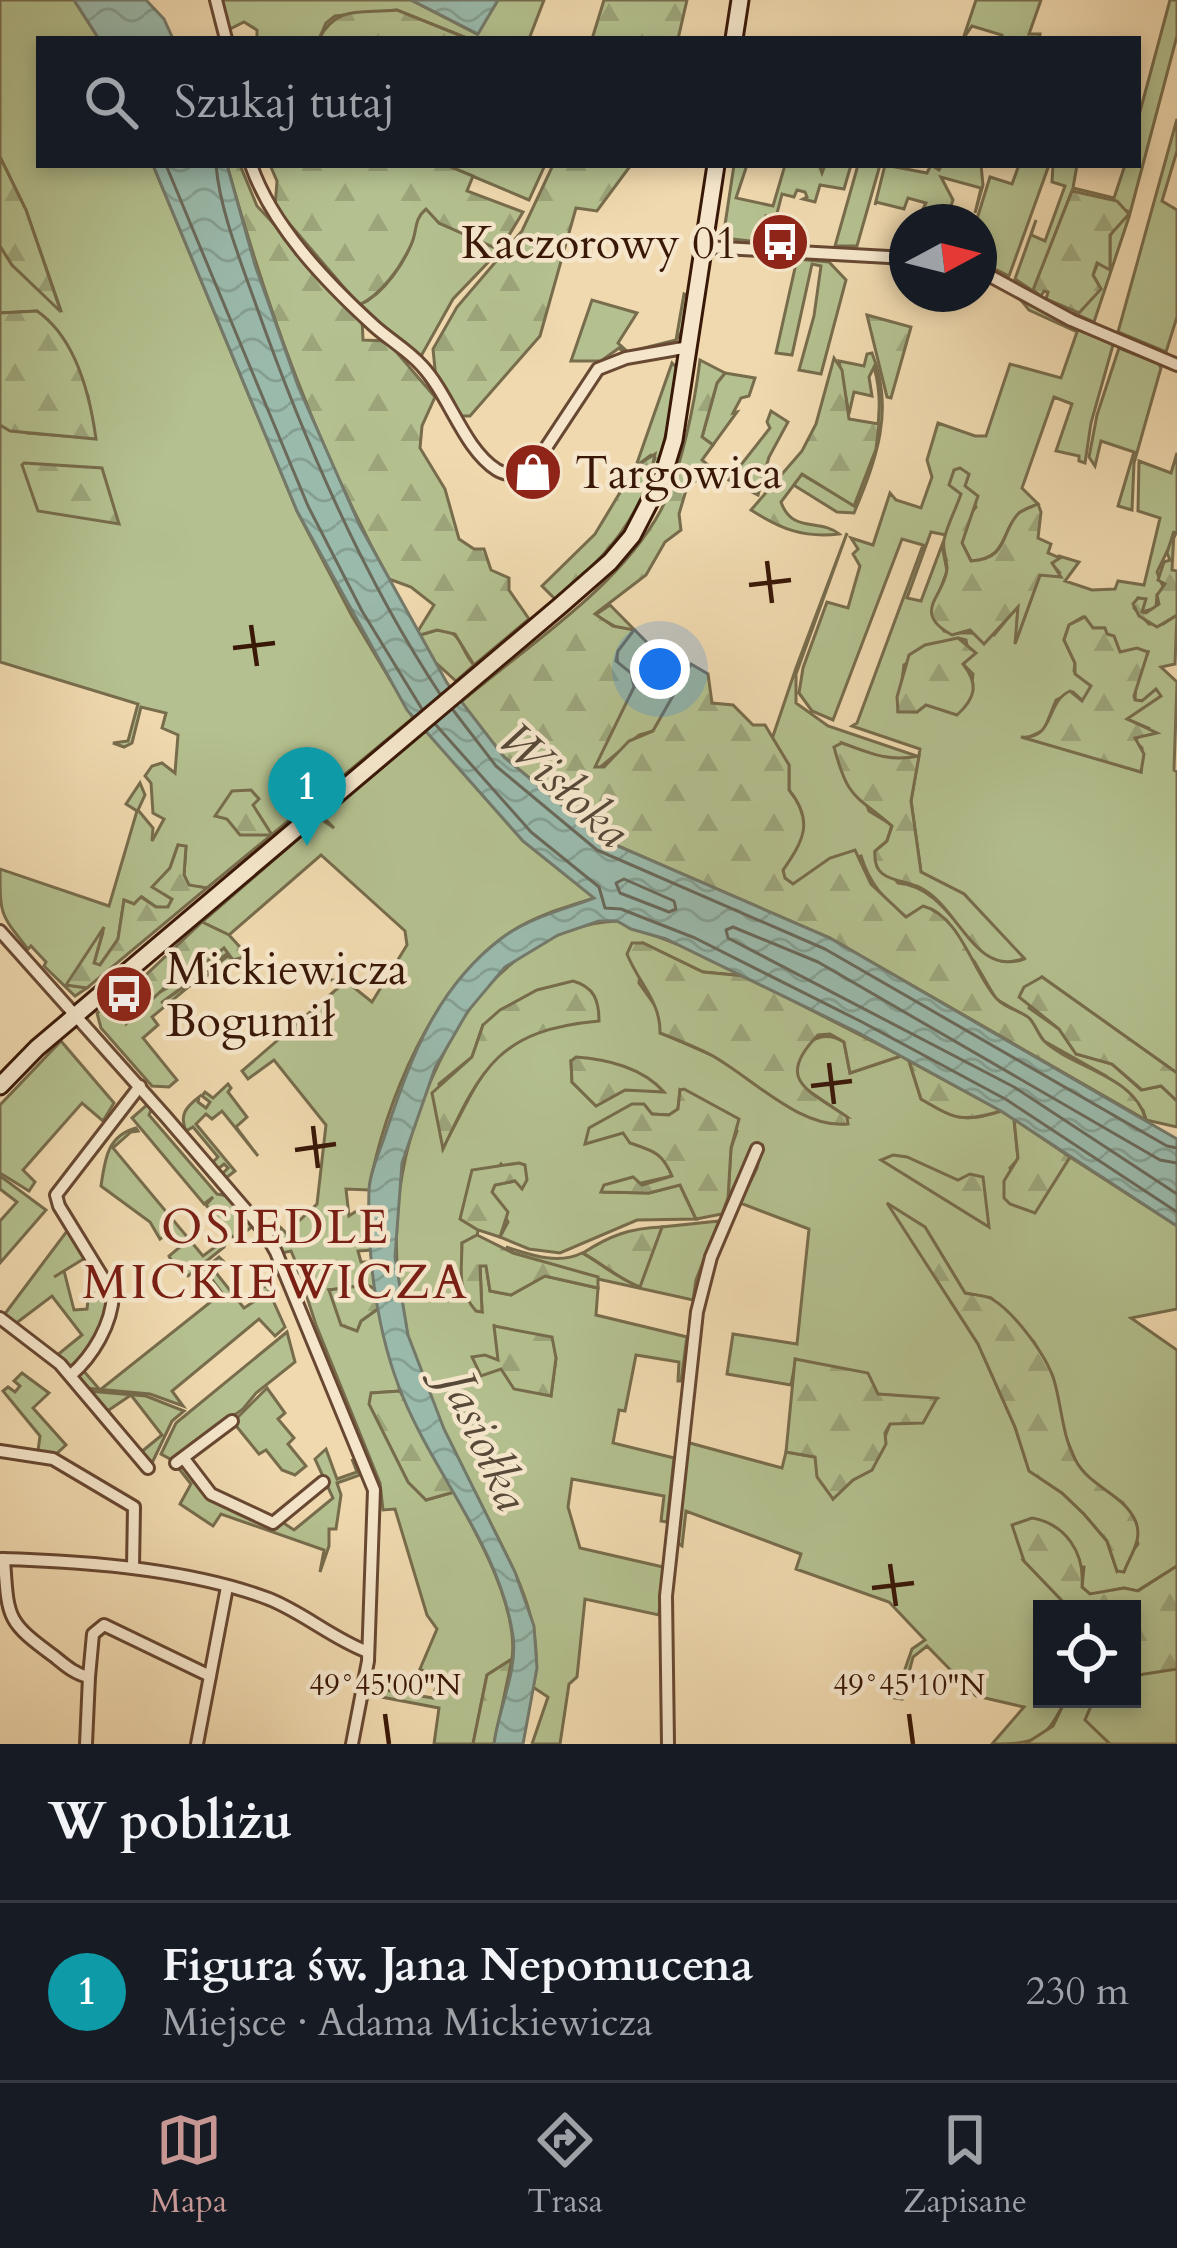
<!DOCTYPE html>
<html lang="pl">
<meta charset="utf-8">
<style>
:root{--surface:#171b24;--page:#242831;--text:#f1f3f6;--muted:#9ea1a6;--line:#363941;--accent:#c59692}
body{margin:0;font-family:Cardo,serif;background:var(--page);color:var(--text)}
.controls{position:absolute;right:36px;bottom:36px;display:grid;overflow:hidden;border-radius:0px;box-shadow:0 6px 18px #0003}
.controls button{width:108px;height:108px;display:grid;place-items:center;padding:0;border:0;border-bottom:3px solid var(--line);background:var(--surface);color:var(--text);font:60px sans-serif}
.compass{position:absolute;left:889px;top:204px;width:108px;height:108px;border-radius:50%;background:var(--surface);box-shadow:0 6px 18px #0003;rotate:83deg}
.you{position:absolute;left:660px;top:669px;width:42px;height:42px;margin:-30px;border:9px solid #fff;border-radius:50%;background:#1a73e8;box-shadow:0 0 0 18px #1a73e833}
.badge{display:grid;place-items:center;width:78px;height:78px;border-radius:50%;background:var(--accent);color:#fff;font-size:39px;font-weight:700}
.pin{position:absolute;translate:-50% -99px;filter:drop-shadow(0 3px 6px #0008)}
.pin::after{content:'';position:absolute;top:63px;width:42px;height:36px;background:inherit;clip-path:polygon(0 0,100% 0,50% 100%)}
.list{margin:0;padding:0;list-style:none}
h2{display:flex;justify-content:space-between;align-items:center;height:156px;margin:0;padding:0 48px;font-size:51px}
h2 small{font-size:39px;font-weight:400;color:var(--muted)}
.list li{display:grid;grid-template-columns:78px 1fr auto;gap:36px;align-items:center;box-sizing:border-box;height:180px;padding:0 48px;border-top:3px solid var(--line)}
.list b{display:block;font-size:45px;white-space:nowrap}
.list p{margin:0;font-size:39px;white-space:nowrap;color:var(--muted)}
.list em{font-size:39px;font-style:normal;color:var(--muted)}
.icon{flex:none;width:66px;height:66px;fill:none;stroke:currentColor;stroke-width:2;stroke-linecap:round;stroke-linejoin:round}
.map{position:relative;flex:none;width:1177px;height:1744px;overflow:hidden}
.search{position:absolute;background:var(--surface);box-shadow:0 6px 18px #0003;left:36px;right:36px;top:36px;height:132px;display:flex;align-items:center;gap:30px;box-sizing:border-box;padding:0 42px;border-radius:0px;color:var(--muted);font-size:45px}
.sheet{height:336px;background:var(--surface)}
nav{display:flex;justify-content:space-around;align-items:center;box-sizing:border-box;height:168px;border-top:3px solid var(--line);background:var(--surface);font-size:33px;color:var(--muted)}
nav a{display:grid;justify-items:center;gap:6px}
nav .on{color:var(--accent)}
.map>svg:first-child{display:block}
.green{fill:#b4c08f;stroke:#776c4c;stroke-width:3;fill-rule:evenodd}
.forest{fill:url(#forest-firs);stroke:#776c4c;stroke-width:3}
.water{fill:url(#water-waves);stroke:#74796a;stroke-width:3}
.lines{fill:none;stroke-linecap:round;stroke-linejoin:round}
.shore{stroke:#6a695a;stroke-width:3}
.street-casing{stroke:#684832;stroke-width:16}
.secondary-casing{stroke:#3a1808;stroke-width:21}
.street{stroke:#f5e6cb;stroke-width:10}
.secondary{stroke:#f5e6cb;stroke-width:15}
.ticks{fill:none;stroke:#3a1808;stroke-width:4.5}
.labels{text-anchor:middle;stroke-width:9;stroke-linejoin:round;paint-order:stroke}
.poi-label{font-size:45px;fill:#3a1808;stroke:#f5e6cb;text-anchor:start}
.water-label{font-size:48px;font-style:italic;fill:#574939;stroke:#f5e6cb}
.neighbourhood-label{font-size:48px;letter-spacing:3px;fill:#7a1f14;stroke:#f5e6cb}
.ticks-label{font-size:30px;text-anchor:middle;fill:#3a1808;stroke:#f5e6cb;stroke-width:9;stroke-linejoin:round;paint-order:stroke}
</style>
<div class="map">
<svg width="1177" height="1744" viewBox="0 0 1177 1744">
<defs>
<pattern id="forest-firs" width="22" height="20" patternUnits="userSpaceOnUse" patternTransform="scale(3)"><rect width="22" height="20" fill="#b4c08f"/><path d="M5 1l3.5 6h-7zM16 11l3.5 6h-7z" fill="#9ca47a"/></pattern>
<pattern id="water-waves" width="16" height="10" patternUnits="userSpaceOnUse" patternTransform="scale(3)"><rect width="16" height="10" fill="#9abaac"/><path d="M0 5q4-4 8 0t8 0" fill="none" stroke="#859f92"/></pattern>
</defs>
<rect width="100%" height="100%" fill="#f0d9af"/>
<filter id="stains"><feTurbulence type="fractalNoise" baseFrequency=".00167" numOctaves="4"/><feColorMatrix values="0 0 0 0 .2 0 0 0 0 .09 0 0 0 0 .02 0 0 0 .5 -.17"/></filter>
<radialGradient id="worn" r=".72"><stop offset=".6" stop-color="#630" stop-opacity="0"/><stop offset="1" stop-color="#630" stop-opacity=".3"/></radialGradient>
<!-- green -->
<g class="green">
<path d="M0 0H74L99 39H39V165H153L297 511 352 616 413 718 207 888 189 886 184 875 186 847 178 845 170 868 153 887 173 900 167 908 156 907 142 897 134 904 124 900 118 939 99 966 94 963 103 932 68 985 87 988 75 996 44 966 46 962 31 946 28 949C0 914 0 915 0 869L109 906 137 811 126 804 140 783 145 795 138 810 153 828 152 841 164 819 153 813 151 783 145 776 152 766 162 763 175 773 178 735 162 728 166 713 141 707 132 743 124 747 113 743 128 741 138 704 0 662V425L27 433 95 438 88 396 37 311 0 313V246L12 265 60 308 26 210 0 157Z"/>
<path d="M222 0H411L477 34 498 0H544L529 39H469L396 10 335 16 326 23 319 39H257V30L244 22 228 30Z"/>
<path d="M976 0H1041L1029 34H1040L1039 39H1002V35L972 26 963 39Z"/>
<path d="M1170 0H1177V36L1129 217 1094 322 1074 313 1101 289 1093 275 1098 263 1110 264V236L1127 211 1072 191 1033 291 1015 279 1036 220 1031 235 1045 241 1065 186 1052 182 1053 165H1077L1073 188 1114 198 1125 165H1138V119Z"/>
<path d="M1177 119V151L1162 201 1177 210V317L1166 352 1118 332Z"/>
<path d="M446 165H545L529 200Z"/>
<path d="M734 165H747L736 198 773 206 785 165H819L822 173 825 165H851L844 189 820 185 815 202 803 199 807 197 805 192 797 190 794 197 782 194 775 221 766 216 759 242 723 238Z"/>
<path d="M858 165H880L857 246H835Z"/>
<path d="M885 165 927 173 931 165 939 170 942 165H981L983 185 975 213 981 188 941 177 953 200 946 222H934L929 217 927 222H916L926 203 908 198 904 209 876 202 875 205Z"/>
<path d="M1019 165H1049L1009 276 979 261H984L992 240 979 235 976 222 990 177 1012 184Z"/>
<path d="M426 208 439 223 500 250 453 299 420 358 359 305C383 295 408 260 414 234 417 221 416 218 426 208Z"/>
<path d="M797 259 829 262 846 280 821 374 799 370 814 316 821 266 812 264 792 355 776 353Z"/>
<path d="M684 294 691 297C679 350 679 345 627 355L619 348 601 361H571L592 300 637 313 618 343 628 352 676 340Z"/>
<path d="M1020 299 1113 345 1091 423 1085 463 1079 461V456L1056 451 1072 404 1054 397 1022 488 1038 504C1031 507 1024 509 1019 513 1000 533 1008 558 971 561L962 543 968 517 976 507 965 485 969 474 946 535 931 532 907 598 921 601 942 545 947 571 932 612 944 631C961 635 976 631 994 635L1018 606 1016 641 1040 575 1059 572 1052 564 1059 556 1079 562 1065 581 1092 590 1115 589 1118 581 1144 585 1160 518 1138 511 1139 461 1171 473 1177 453V531L1157 572 1164 589 1157 595 1156 608 1142 612 1145 599 1138 598 1134 608 1149 624H1163L1177 615 1175 664 1161 667 1177 682 1174 770 1177 772V1073L1042 977 1029 1008 1059 1029 1076 1054 1112 1064 1141 1090 1161 1086 1177 1101V1127L1146 1120 1143 1110 1106 1076 1044 1041 1029 1018 996 999 974 961 913 914 906 917C884 899 870 885 861 856L793 884 784 878 783 870C803 841 813 820 789 790V765L772 739 796 668 847 533 796 674V703L828 726 914 755 908 760 883 758 842 743 869 811 892 825 887 841 875 852 898 883C958 888 970 979 1024 959L964 894 921 872 911 801 920 749 852 726 857 723 923 545 902 539 833 720 812 711 799 693 803 668 827 602 848 608 860 566 853 554 858 549 851 538 873 545 890 493 896 500 921 508 932 477 927 460 938 423 975 436H986L1010 364 1061 378 1077 332 1029 310ZM1083 617 1093 628H1104L1107 634 1114 637 1120 652H1148L1136 680 1135 700 1143 701 1157 689 1127 719 1148 728 1134 741 1142 748 1141 772 1027 738 1044 730 1056 700 1073 692 1083 701 1091 686 1074 671 1075 663 1064 640 1069 625ZM958 638 966 640 969 657 963 664 973 674 970 698 925 705 917 712 898 711 904 665 942 642Z"/>
<path d="M1119 348 1159 364 1161 368 1134 463 1132 510 1118 506 1134 452 1101 441 1095 466 1089 457 1097 415Z"/>
<path d="M872 353C895 410 876 460 854 513L837 512 792 484 801 474 854 505C872 459 888 416 874 367L869 377 872 396 854 392 849 414 839 361 864 366 867 354Z"/>
<path d="M672 363 679 370C670 425 659 475 629 523L655 458 651 455 636 466Z"/>
<path d="M725 373 755 378 749 396 741 398 733 413 737 412 713 445 702 437 717 383Z"/>
<path d="M610 605 683 679 653 731 639 735 598 769 594 763 634 687 627 670 618 666 614 626 595 615Z"/>
<path d="M437 630C464 630 459 650 474 665L456 681 435 662 420 635Z"/>
<path d="M426 731 523 841 595 898C565 907 535 916 509 933 434 983 384 1104 369 1190L346 1189 349 1216 358 1210 371 1215 372 1250 358 1251 361 1262H372L375 1289 367 1285 329 1290 357 1330 361 1321 379 1308 400 1391 372 1393 426 1500 454 1492C478 1536 519 1608 512 1659L487 1675 473 1744H434L439 1708 371 1695 373 1688 433 1698 437 1682 425 1678 426 1672 420 1669 437 1629 427 1615 395 1509 383 1510 380 1483 316 1325 306 1294 298 1286 304 1283 300 1273H290L299 1270 291 1251 282 1253 276 1240 281 1228 286 1233 317 1204 326 1125 274 1060 248 1079 242 1071 338 988 332 980 347 982 372 1002 407 945 405 931 321 855 229 935 202 922 321 819 334 828 323 817Z"/>
<path d="M617 921 690 949 745 976 703 972 643 943 639 983 661 1014V1033L712 1055 805 1115 847 1117 803 1087 794 1072C799 1045 819 1027 844 1042L850 1073 901 1056 909 1061 921 1099C955 1119 962 1123 1001 1111L1014 1119 1018 1159 1010 1168 1035 1212 1070 1157 1177 1226V1309L1131 1318 1177 1350V1566L1137 1591 1124 1588 1090 1595 1082 1587 1084 1567 1024 1561 1070 1609H1042V1699H1066C1046 1740 1037 1744 992 1744L1024 1707 976 1696 927 1646 913 1657 902 1699 895 1698 912 1649 925 1640 889 1602 796 1569 801 1554 686 1511 682 1546 676 1542 686 1442 782 1468 786 1452 815 1457 833 1499 853 1480 872 1470 890 1424 936 1399 877 1394 796 1359 791 1385 727 1374 733 1334 797 1344 809 1229 740 1203 757 1168 762 1146 752 1151 728 1198 731 1148 737 1131 680 1090 678 1109 669 1115 652 1114 623 1132 665 1159 672 1176 602 1192 649 1193 680 1185 696 1219 637 1220 560 1253 529 1249 500 1237 508 1222 492 1192 495 1185 515 1181 501 1164 461 1219 478 1230 477 1238 462 1243V1294L482 1311 480 1266 486 1265 490 1291 511 1295 545 1276 598 1288 596 1315 687 1337 681 1381H678L679 1362 636 1355 625 1411 619 1410 613 1443 674 1458 667 1522 661 1521 664 1496 572 1479 568 1507 580 1548 663 1567 659 1615 585 1599 577 1677 569 1684 560 1744H532L548 1697 533 1687C546 1629 517 1575 491 1524 462 1465 422 1397 407 1333 382 1223 402 1123 458 1027 491 970 550 924 617 921ZM572 1023C486 1039 480 1082 443 1147L439 1084 472 1057 483 1025ZM571 1061 662 1090H625L596 1106 572 1082ZM890 1206 925 1227 965 1293 991 1298 1034 1342 1053 1377 1065 1435 1077 1464 1091 1481 1123 1503 1138 1544 1117 1571 1107 1541 1084 1514 1062 1493 1029 1470 1015 1427 978 1344ZM495 1326 556 1358 551 1396 501 1369Z"/>
<path d="M224 947 228 953 161 1003 228 956 233 960 219 972 215 969 196 985 193 983 152 1017 158 1025 143 1038 177 1080 169 1087 152 1086 101 1028 97 1013 132 988 128 1010 167 988 177 976 205 963Z"/>
<path d="M61 1041 114 1103 103 1121 82 1103 23 1170 35 1182 29 1191 0 1173V1105Z"/>
<path d="M228 1084 231 1088 228 1092 247 1117 236 1127 258 1156 222 1111 212 1119 206 1114 196 1124 235 1171 226 1178 222 1174 228 1168 224 1164 218 1169 212 1163 218 1157 193 1127 186 1131C179 1115 186 1107 199 1097L198 1102 206 1108 210 1102 202 1096 205 1092 213 1098Z"/>
<path d="M148 1104 152 1108 149 1115 217 1194 228 1196 253 1226 235 1240 206 1205 213 1197 204 1204 132 1118Z"/>
<path d="M136 1128 138 1131 131 1132 113 1148 203 1256 227 1238 224 1247 188 1276 175 1267 169 1256 180 1247 170 1232 160 1239 150 1222 101 1186C105 1159 107 1136 136 1128Z"/>
<path d="M0 1176 46 1210 0 1263V1221L17 1202 0 1189Z"/>
<path d="M719 1221 696 1280 693 1300 598 1279 513 1253 506 1247C531 1255 558 1265 582 1253 602 1264 618 1279 639 1286L662 1227Z"/>
<path d="M70 1227 85 1258 54 1277 64 1271 74 1310 87 1309 89 1291 108 1289C110 1317 93 1352 72 1371L56 1356 82 1335 52 1296 15 1324 4 1315Z"/>
<path d="M219 1257 223 1261 213 1269 244 1308 258 1299 259 1291 266 1285 285 1327 275 1336 259 1319 172 1391 183 1406 150 1394 85 1388 75 1374 82 1369 100 1390 222 1293 204 1269Z"/>
<path d="M287 1332 295 1362 256 1393 243 1409 172 1460 161 1454 176 1423Z"/>
<path d="M22 1373 49 1393 33 1408 66 1445 54 1456 38 1451 40 1436 3 1391 8 1387 15 1392 20 1386 14 1381Z"/>
<path d="M267 1388 285 1413 278 1419 294 1438 288 1444 306 1466 295 1475 282 1470 266 1450 259 1454 233 1422Z"/>
<path d="M88 1391 146 1396 184 1411 172 1421 153 1461H147L140 1453 162 1435 131 1395 106 1412Z"/>
<path d="M326 1449 337 1479 357 1472 352 1459 360 1475 337 1483 341 1495 336 1529H329V1546L320 1572 324 1550 221 1514 213 1526 180 1504 191 1484 176 1465H184L203 1489 276 1526 282 1522 294 1530 333 1498 315 1459Z"/>
<path d="M1155 1669H1177V1744H1110L1084 1720 1094 1699H1132V1676Z"/>
</g>
<!-- forest -->
<g class="forest">
<path d="M604 0H687L678 39H592Z"/>
<path d="M397 10 469 39H319C337 4 362 14 397 10Z"/>
<path d="M0 157 26 210 61 312 12 265 0 246Z"/>
<path d="M227 165H240L257 206 362 318 363 340 387 341 435 397 422 426 420 448 445 489 459 539 474 549H484L491 570 509 578V590L529 619 474 665 455 634 437 630 420 635 418 631 434 605 411 587 389 579C317 448 267 309 227 165Z"/>
<path d="M270 165H446L473 176 467 191 523 212 500 250 439 223 426 209C413 220 418 230 411 245 401 267 381 295 359 305L275 207 277 181Z"/>
<path d="M553 165H631L597 211 576 208 540 336 470 416H462L436 379 433 349 457 307 522 231Z"/>
<path d="M1072 191 1117 201 1129 214 1110 235V270L1097 263 1093 275 1101 289 1079 313 1046 299 1048 292 1044 291 1041 296 1033 290Z"/>
<path d="M37 311C76 338 90 395 96 439L10 431 0 425V313Z"/>
<path d="M867 315 911 327 891 398 887 397Z"/>
<path d="M834 358 842 370 849 419 879 424 876 449 854 506 802 474 781 502C792 534 820 518 839 534 803 538 781 529 751 510L802 451 816 424Z"/>
<path d="M700 360 725 373 717 383 702 437 713 445 702 460 713 469 687 487 679 514 681 530 665 542 646 575 595 614 613 626 634 630 618 651 616 661 631 673 634 687 595 767H604L629 741 653 731 691 664 708 674 712 703 733 705 753 725H765L789 765V790C814 821 804 840 783 870L785 878 793 884 830 858 855 850 871 884 906 917 923 906C961 916 973 973 997 999 1006 1009 1020 1010 1029 1018 1035 1023 1038 1035 1044 1041 1074 1069 1134 1075 1146 1120L830 938 604 840 504 757 461 702C528 645 619 588 661 510 682 469 695 401 700 360Z"/>
<path d="M771 411 788 422 769 457 758 495 729 480 770 428 767 422Z"/>
<path d="M655 454C644 516 603 561 555 599L542 586 595 534 636 466Z"/>
<path d="M24 463 102 468 119 524 38 511 22 465Z"/>
<path d="M960 468 969 474 965 486 978 496 962 543 971 561C1010 559 1000 531 1019 513 1024 509 1032 507 1038 504L1041 512 1038 538 1051 544 1048 553 1060 558 1052 563 1061 577 1040 575 1015 644 1018 607 984 644 970 630 952 635C910 612 945 596 947 569 947 559 942 549 944 540 947 525 956 509 961 494L949 485 954 470Z"/>
<path d="M1174 531 1172 570 1177 571V615L1157 627 1139 616 1133 604 1138 598 1146 599 1142 612 1146 613 1159 604 1157 595 1165 584 1158 580 1164 562 1170 560 1167 553Z"/>
<path d="M1085 617 1093 628H1105L1107 634 1114 636 1120 652 1137 648 1148 652 1134 696 1135 700 1142 701 1156 689 1161 696 1127 719 1157 733 1135 738 1144 754 1141 772 1021 737C1055 740 1045 702 1070 691L1082 701 1091 686 1075 674V663L1064 640 1069 625Z"/>
<path d="M958 638 976 653 963 664C978 683 977 697 957 715L926 705 917 712H898L897 697 909 655 925 645Z"/>
<path d="M842 743C872 754 889 762 919 756L911 801 921 872 964 894 1024 958C976 979 958 906 921 888 901 878 872 883 875 851L887 841 892 826C855 794 848 800 834 747Z"/>
<path d="M251 790 259 799 253 805 272 835H240L227 819 215 816 232 791Z"/>
<path d="M178 845 186 846 184 875 189 885 207 888 87 988 66 985 104 927 94 963 100 965 118 939 124 900 134 904 141 897 156 907H168L172 899 152 887 170 868Z"/>
<path d="M202 922 229 935 248 956 233 960 224 948 205 963 177 976 127 1023 132 988Z"/>
<path d="M632 943H643L703 972 745 976 901 1056 850 1073 844 1042 830 1034 818 1035C774 1080 808 1090 847 1117L848 1124C800 1129 752 1078 713 1056 696 1047 678 1040 660 1033 661 1002 638 982 627 954Z"/>
<path d="M1042 977 1177 1073V1101L1161 1086 1142 1090 1112 1064 1076 1054 1059 1029 1019 997 1024 987Z"/>
<path d="M573 981C594 987 599 1000 599 1021 500 1030 482 1066 443 1149L432 1093 472 1057 483 1025 500 1010 537 990Z"/>
<path d="M576 1057C607 1059 643 1068 664 1092L625 1090 596 1106 572 1082 571 1061Z"/>
<path d="M909 1061 1001 1111C962 1123 955 1119 921 1099Z"/>
<path d="M684 1089 739 1119 731 1148 728 1198 722 1214 696 1219 680 1185 649 1193 601 1192 604 1185 633 1177 642 1185 672 1176C662 1152 653 1151 630 1143L623 1133 585 1144 589 1128 632 1104H644L652 1114 669 1115 678 1109 680 1090Z"/>
<path d="M1014 1119 1070 1157 1035 1213 1010 1204 1004 1198V1181L1018 1158Z"/>
<path d="M893 1155 907 1157 958 1180 970 1174 983 1177 989 1227 881 1160Z"/>
<path d="M519 1163 525 1165 527 1180 522 1189 515 1181 495 1185 492 1192 508 1212 500 1237 478 1230 460 1219 472 1170Z"/>
<path d="M887 1203 925 1227 965 1293C973 1295 985 1295 992 1299 1015 1313 1046 1355 1054 1380 1062 1407 1062 1436 1076 1461 1090 1487 1123 1494 1135 1520 1144 1539 1130 1555 1124 1572L1117 1571 1107 1541 1084 1514 1062 1493 1029 1471 1015 1427 978 1344Z"/>
<path d="M662 1227 640 1287C619 1279 603 1264 583 1253 609 1236 630 1228 662 1227Z"/>
<path d="M477 1235 513 1253 598 1277V1288L545 1276 511 1295 490 1291 486 1266H480L482 1312 476 1311C456 1288 462 1272 462 1243Z"/>
<path d="M367 1285 375 1289 379 1308 361 1321 357 1331 341 1325 329 1290Z"/>
<path d="M494 1326 552 1337 556 1358 551 1396 514 1389 501 1369 481 1376 472 1357 485 1355 498 1360Z"/>
<path d="M795 1359 868 1373 878 1394 937 1398 923 1423 890 1424 885 1433 886 1444 872 1470 853 1480 833 1499 817 1477 815 1457 786 1452Z"/>
<path d="M400 1391 454 1492 426 1500 408 1482 369 1404 371 1393Z"/>
<path d="M1032 1518C1066 1524 1085 1553 1082 1587L1090 1594 1124 1588 1138 1591 1177 1566V1669L1132 1676V1609H1070L1024 1561 1012 1525Z"/>
<path d="M512 1659 494 1744H473L487 1675Z"/>
<path d="M1066 1699H1094L1085 1720 1110 1744H1025L1053 1726Z"/>
</g>
<!-- water -->
<g class="water">
<path d="M74 0H146L164 19 173 39H99Z"/>
<path d="M411 0H498L478 34Z"/>
<path d="M153 165H227L255 265 298 386 360 526 447 683 504 757 604 840 830 938 1177 1139V1226L1001 1111 857 1032 666 939 631 929 617 921H599L558 935 505 967 468 1011 435 1068 402 1163 395 1257 408 1335 444 1429 515 1572 534 1626 537 1668 523 1744H494C498 1710 518 1670 513 1636 500 1548 436 1477 403 1397 377 1335 367 1257 369 1190 370 1170 381 1149 387 1129 412 1055 437 987 502 938 530 917 563 910 594 898L523 841 407 710 297 511Z"/>
</g>
<g class="lines">
<!-- shore -->
<g class="shore">
<path d="M166 165 308 506 362 611 422 709"/>
<path d="M216 165C220 211 241 262 256 305 303 438 362 576 440 694"/>
<path d="M453 710 496 766 597 850 825 949 1167 1146 1177 1148"/>
<path d="M436 725 531 832 599 887 605 908 621 909 695 938 862 1022 1007 1100 1177 1212"/>
<path d="M624 879 674 901 676 909 669 912 620 893 616 883Z"/>
<path d="M1177 1163 1160 1160 818 962 733 927 726 930 728 938 1014 1087 1177 1194"/>
</g>
<!-- street casing -->
<g class="street-casing">
<g id="street">
<path d="M216 0 226 39"/>
<path d="M251 165C272 226 326 282 373 325 388 339 408 350 422 366 450 396 463 448 497 470 509 477 520 475 532 469L598 369 626 358 689 347"/>
<path d="M705 247 907 258"/>
<path d="M979 270 1071 320 1177 365"/>
<path d="M0 931 166 1117 264 1231 276 1252 374 1490 368 1661 352 1744"/>
<path d="M0 1318 60 1364 148 1468"/>
<path d="M71 1375C93 1356 112 1324 113 1294L59 1206 56 1195 140 1086"/>
<path d="M0 1451 53 1459 134 1507 133 1568"/>
<path d="M185 1460 211 1494 273 1523 323 1482"/>
<path d="M176 1463 232 1421"/>
<path d="M0 1559C84 1561 190 1569 269 1599 304 1613 333 1639 368 1652"/>
<path d="M4 1559C8 1619 6 1621 55 1657 66 1666 75 1674 89 1677L86 1744"/>
<path d="M89 1677 93 1634 104 1625 210 1676"/>
<path d="M197 1744 227 1587"/>
<path d="M668 1744 666 1596 697 1312 711 1257 757 1149"/>
</g>
</g>
<!-- secondary casing -->
<g class="secondary-casing">
<g id="secondary">
<path d="M734 39 740 0"/>
<path d="M0 1086 37 1048 561 605 610 562 632 536 663 476 674 440 716 165"/>
</g>
</g>
<!-- street -->
<use href="#street" class="street"/>
<!-- secondary -->
<use href="#secondary" class="secondary"/>
</g>
<!-- ticks -->
<path class="ticks" d="M767 561 772 603M749 585 791 580M251 625 257 666M233 648 275 643M829 1063 834 1104M811 1086 852 1081M313 1126 318 1168M295 1150 336 1144M890 1564 896 1606M872 1588 914 1583M385 1714 389 1744M909 1714 913 1744"/>
<!-- icons -->
<defs>
<g id="bus-disc" transform="scale(3)"><circle r="9.5" fill="#8f2418" stroke="#f5e6cb"/><path d="M-5-6H5V4H4V6H2V4H-2V6H-4V4H-5ZM-3.5-4V0h7V-4ZM-3.5 1.2v1.5H-2V1.2ZM2 1.2v1.5H3.5V1.2Z" fill="#fff"/></g>
<g id="shop-disc" transform="scale(3)"><circle r="9.5" fill="#8f2418" stroke="#f5e6cb"/><path d="M-5-2.5h2.3a2.7 3.5 0 0 1 5.4 0H5L5.5 6h-11ZM-1.5-2.5h3a1.5 2.3 0 0 0-3 0Z" fill="#fff"/></g>
</defs>
<g fill-rule="evenodd">
<use href="#bus-disc" x="780" y="242"/>
<use href="#shop-disc" x="533" y="472"/>
<use href="#bus-disc" x="124" y="994"/>
</g>
<g class="labels">
<!-- poi labels -->
<g class="poi-label">
<text x="738" y="258" text-anchor="end">Kaczorowy 01</text>
<text x="575" y="488">Targowica</text>
<text x="166" y="984">Mickiewicza<tspan x="166" dy="52">Bogumił</tspan></text>
</g>
<!-- water labels -->
<g class="water-label">
<text transform="translate(565 784) rotate(43)" y="17">Wisłoka</text>
<text transform="translate(486 1440) rotate(66)" y="17">Jasiołka</text>
</g>
<!-- neighbourhood labels -->
<g class="neighbourhood-label">
<text x="276" y="1243">OSIEDLE<tspan x="276" dy="55">MICKIEWICZA</tspan></text>
</g>
</g>
<g class="ticks-label">
<text x="385" y="1695">49°45'00"N</text>
<text x="909" y="1695">49°45'10"N</text>
</g>
<rect width="100%" height="100%" filter="url(#stains)"/>
<rect width="100%" height="100%" fill="url(#worn)"/>
</svg>
<div class="controls">
<button><svg class="icon" aria-label="locate" viewBox="0 0 24 24"><circle cx="12" cy="12" r="6"/><path d="M12 2v4M12 18v4M2 12h4M18 12h4"/></svg></button>
</div>
<svg class="compass" viewBox="-18 -18 36 36"><path d="M0-13l5 13h-10z" fill="#e53935"/><path d="M0 13l5-13h-10z" fill="#9ea1a6"/></svg>
<div class="you"></div>
<div class="pin badge" style="left:307px;top:846px;background:#0f9aa8">1</div>
<div class="search"><svg class="icon" aria-label="search" viewBox="0 0 24 24"><circle cx="10" cy="10" r="6"/><path d="M15 15l6 6"/></svg>Szukaj tutaj</div>
</div>
<section class="sheet">
<h2>W pobliżu<small></small></h2>
<ul class="list">
<li><span class="badge" style="background:#0f9aa8">1</span><div><b>Figura św. Jana Nepomucena</b><p>Miejsce · Adama Mickiewicza</p></div><em>230 m</em></li>
</ul>
</section>
<nav>
<a class="on"><svg class="icon" aria-label="map" viewBox="0 0 24 24"><path d="M3 6l6-2 6 2 6-2v14l-6 2-6-2-6 2zM9 4v14M15 6v14"/></svg>Mapa</a>
<a><svg class="icon" aria-label="directions" viewBox="0 0 24 24"><path d="M12 3l9 9-9 9-9-9zM9 14v-3h6M13 9l2 2-2 2"/></svg>Trasa</a>
<a><svg class="icon" aria-label="saved" viewBox="0 0 24 24"><path d="M7 4h10v16l-5-4-5 4z"/></svg>Zapisane</a>
</nav>
